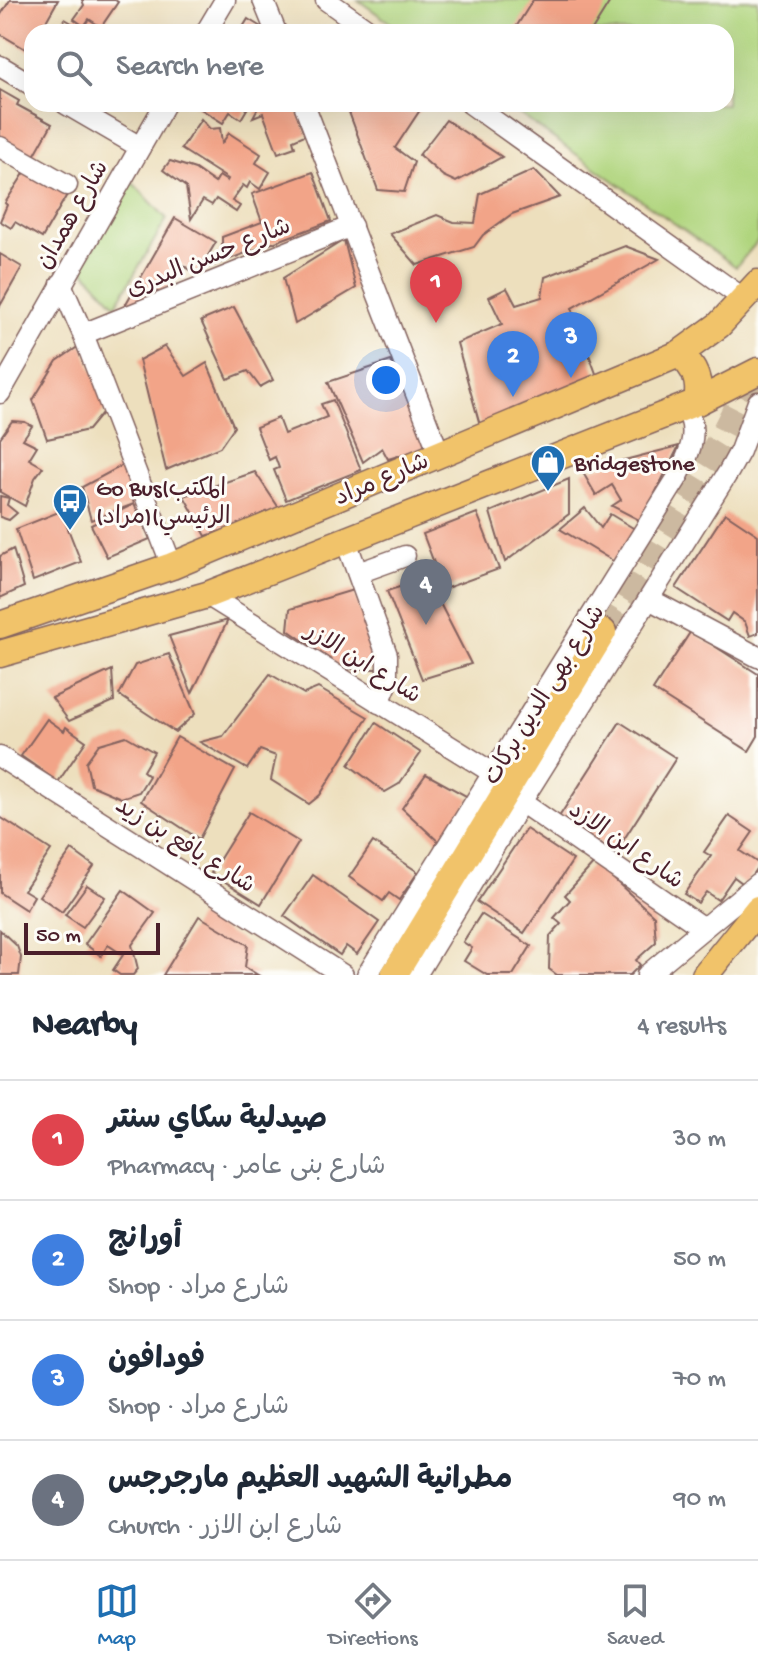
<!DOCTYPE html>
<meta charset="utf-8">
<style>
:root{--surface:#fff;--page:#f2f2f3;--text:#1f2937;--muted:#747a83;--line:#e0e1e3;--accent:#1f6fb2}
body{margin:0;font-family:"Gochi Hand","Playpen Sans Arabic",sans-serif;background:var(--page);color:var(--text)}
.scale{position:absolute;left:24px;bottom:20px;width:136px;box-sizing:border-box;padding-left:8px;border:4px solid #4a1f2b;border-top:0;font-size:22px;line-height:28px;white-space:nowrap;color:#4a1f2b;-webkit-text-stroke:6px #fdfcf7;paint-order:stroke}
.you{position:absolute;left:386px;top:380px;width:28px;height:28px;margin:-20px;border:6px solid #fff;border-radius:50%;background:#1a73e8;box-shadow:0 0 0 12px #1a73e833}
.badge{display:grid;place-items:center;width:52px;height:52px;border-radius:50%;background:var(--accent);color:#fff;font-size:26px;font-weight:700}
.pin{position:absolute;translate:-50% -66px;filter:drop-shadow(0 2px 4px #0008)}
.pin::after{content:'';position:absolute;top:42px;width:28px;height:24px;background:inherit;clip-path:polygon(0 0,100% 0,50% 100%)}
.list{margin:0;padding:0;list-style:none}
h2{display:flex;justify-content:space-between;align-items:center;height:104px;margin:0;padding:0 32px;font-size:34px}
h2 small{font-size:26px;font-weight:400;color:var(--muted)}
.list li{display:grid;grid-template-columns:52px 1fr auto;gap:24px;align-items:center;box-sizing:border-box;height:120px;padding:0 32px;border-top:2px solid var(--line)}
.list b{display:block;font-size:30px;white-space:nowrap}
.list p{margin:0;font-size:26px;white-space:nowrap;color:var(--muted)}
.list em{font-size:26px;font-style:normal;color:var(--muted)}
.icon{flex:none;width:44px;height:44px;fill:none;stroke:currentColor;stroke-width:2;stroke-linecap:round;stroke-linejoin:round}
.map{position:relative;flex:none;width:758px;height:975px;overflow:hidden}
.search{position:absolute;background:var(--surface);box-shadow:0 8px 32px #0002;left:24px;right:24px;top:24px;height:88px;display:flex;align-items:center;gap:20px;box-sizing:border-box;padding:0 28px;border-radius:24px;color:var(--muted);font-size:30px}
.sheet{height:584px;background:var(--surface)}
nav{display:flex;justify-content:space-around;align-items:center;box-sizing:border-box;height:112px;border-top:2px solid var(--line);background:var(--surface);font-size:22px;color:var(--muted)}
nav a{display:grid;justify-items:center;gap:4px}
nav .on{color:var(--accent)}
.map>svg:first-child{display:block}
.green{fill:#b0d57e;stroke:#7d7a54;stroke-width:2}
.building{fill:#f2a488}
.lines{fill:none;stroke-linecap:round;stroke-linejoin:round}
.major-tunnel{stroke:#ccb9a0;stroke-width:26;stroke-dasharray:26 13;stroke-linecap:butt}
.minor-casing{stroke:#83625e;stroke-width:23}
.major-casing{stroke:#83625e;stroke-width:29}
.minor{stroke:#fff;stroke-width:20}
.major{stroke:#f1c36a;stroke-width:26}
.labels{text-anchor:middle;stroke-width:6;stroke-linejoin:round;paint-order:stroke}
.street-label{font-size:24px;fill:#4a1f2b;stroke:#fdfcf7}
.poi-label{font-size:24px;fill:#4a1f2b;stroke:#fdfcf7;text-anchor:start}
</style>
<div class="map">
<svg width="758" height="975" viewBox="0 0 758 975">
<rect width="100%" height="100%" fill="#fdfcf7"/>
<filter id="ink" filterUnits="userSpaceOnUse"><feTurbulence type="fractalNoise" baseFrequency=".0125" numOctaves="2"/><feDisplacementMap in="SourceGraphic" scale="16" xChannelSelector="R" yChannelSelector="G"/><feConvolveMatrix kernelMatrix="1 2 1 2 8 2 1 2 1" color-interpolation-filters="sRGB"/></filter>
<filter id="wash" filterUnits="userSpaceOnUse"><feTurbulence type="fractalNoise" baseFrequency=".006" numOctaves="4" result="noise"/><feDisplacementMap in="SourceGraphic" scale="32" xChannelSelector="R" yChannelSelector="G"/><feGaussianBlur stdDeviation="1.8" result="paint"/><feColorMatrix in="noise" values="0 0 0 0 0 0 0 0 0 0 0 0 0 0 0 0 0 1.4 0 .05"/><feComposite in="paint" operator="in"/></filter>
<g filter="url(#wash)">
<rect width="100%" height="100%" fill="#eddfbd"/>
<!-- green -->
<g class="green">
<path d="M358 0H758V241L736 267 505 104H726V32H403Z"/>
<path d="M131 181 167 219 116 305 82 268Z"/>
</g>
<g id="blocks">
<!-- building -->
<g class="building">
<path d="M10 0H58L40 32H32V45L29 51 0 34V16Z"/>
<path d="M82 0H115L118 2 101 27 89 19 84 26 74 19 84 5Z"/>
<path d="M533 0H611L591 32H513Z"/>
<path d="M65 19 87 32H57Z"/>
<path d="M248 19 261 27 258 32H240Z"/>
<path d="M0 90 19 101 17 105 52 124 34 156 0 138Z"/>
<path d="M193 104H250L241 119 230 112 223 123Z"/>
<path d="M260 104H295L307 134 293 140 295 147 278 153 263 113 253 117Z"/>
<path d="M346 104H424L395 148 414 162 404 192 378 190Z"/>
<path d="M201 119 210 129 220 128 222 143 229 133 261 154 256 163 270 172 260 189 250 182 247 188 243 185 232 201 240 206 236 212 216 199 212 205 203 200 191 219 186 187 163 170 170 161 195 169 215 183 219 176 227 181 228 179 181 149Z"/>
<path d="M446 120 502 157 456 182 443 176 419 155Z"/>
<path d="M29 166 68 193 42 238 15 222 11 228 0 221 7 205 5 203Z"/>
<path d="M534 170 560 197 512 214 483 235 474 247 417 265 390 234 437 215 454 222 475 223 480 194Z"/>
<path d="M313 172 331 221 206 268 222 250V237L262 222 252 194Z"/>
<path d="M175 218 216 242 197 274 181 264 169 285 171 290 163 295 153 289 145 302 120 314Z"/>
<path d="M344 240 356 288 295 324 283 278Z"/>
<path d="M625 246 659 259 572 308 598 379 481 429 457 343 502 324 489 297 507 288 516 305 542 297 545 277Z"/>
<path d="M0 254 22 267 0 306Z"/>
<path d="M234 307 273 380 260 387 248 371 228 379 201 321Z"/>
<path d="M82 344 107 407 88 430 47 439 33 400 57 361Z"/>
<path d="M165 346 186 376 207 363 234 427 220 447 166 470 139 360Z"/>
<path d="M391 361 428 447 388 459 382 448 363 462 328 382Z"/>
<path d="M333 400 361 470 286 500 274 470 279 468 275 457 269 460 256 427 278 418 284 434 327 417 321 404Z"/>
<path d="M12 421 25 422 32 426 23 439 37 446 29 459 43 467 35 478 25 506 0 492V438Z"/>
<path d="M679 446 641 521 612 506 621 500 612 485 596 495 582 471Z"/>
<path d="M123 465 134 504 150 539 107 557 91 525 134 504 91 520 82 487Z"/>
<path d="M255 472 281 511 206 536 184 496Z"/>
<path d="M569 479V514L505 562 490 512Z"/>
<path d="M0 496 9 498 7 505 17 513 9 520 0 517Z"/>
<path d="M585 508 601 528 610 514 638 531 618 564 560 529Z"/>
<path d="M61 511 81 562 33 581 16 529Z"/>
<path d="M477 513 499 569 444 589 423 534Z"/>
<path d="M725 513 758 535V633L750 636 745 622 732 613 727 621 676 588Z"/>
<path d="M13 549 24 587 0 598V556Z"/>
<path d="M427 578 471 664 422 679 387 591Z"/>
<path d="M353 590 382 669H344L288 630 290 609Z"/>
<path d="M228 620 192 693 169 636Z"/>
<path d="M691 631 758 674V736L749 751 653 690Z"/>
<path d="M169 654 195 714 175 732 119 695 135 665Z"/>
<path d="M112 670 114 701 69 721 52 698Z"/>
<path d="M270 674 304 694 318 688 368 717 320 795 309 804 271 780 276 756 260 750 247 769 200 742 223 736Z"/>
<path d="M47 719 64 731 66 727 86 741 58 782 21 756Z"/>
<path d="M620 722 676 758 615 853 559 817Z"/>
<path d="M376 723 421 753 399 784 385 792 349 765Z"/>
<path d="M126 736 154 752 143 771 149 776 139 792 121 798 91 785 86 762 99 744Z"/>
<path d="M177 737 235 770 199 839 141 801Z"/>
<path d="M426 774 470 798 441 844 402 808Z"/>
<path d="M249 812 299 842 261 904 211 873Z"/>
<path d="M729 816 753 832 740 851 758 863V866L745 885 734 877 718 900 706 892 698 903 684 894 711 856 704 852Z"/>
<path d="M0 817 51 850 24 890 34 896 26 910 0 893Z"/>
<path d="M526 829 573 860 524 933 477 902Z"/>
<path d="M373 842 418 872 399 900 389 893 383 901 349 877Z"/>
<path d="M72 850 94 866 62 912 39 896Z"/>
<path d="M595 862 654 916 656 942 636 960 640 965 630 975H557L549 969 550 936 561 924 554 918 570 900 565 895Z"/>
<path d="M313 875 379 922 357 954 346 946 340 955 284 916Z"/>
<path d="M87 885 105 897 83 927 65 915Z"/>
<path d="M123 890 155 913 132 945 138 969 133 975H120L113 970 123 955 108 945 101 956 85 944Z"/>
<path d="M481 914 531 946 513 975H487L464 961 472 948 463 942Z"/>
<path d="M199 916 248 945 245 967 258 975H163Z"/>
<path d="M0 930 17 946 21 957 19 975H0Z"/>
</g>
</g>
</g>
<g filter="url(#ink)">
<use href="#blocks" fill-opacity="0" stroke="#83625e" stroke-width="2"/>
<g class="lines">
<!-- major-tunnel -->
<path class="major-tunnel" d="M603 632 719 442 758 365"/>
<!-- minor casing -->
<g class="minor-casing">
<g id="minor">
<path d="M263 0 276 32"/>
<path d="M326 0 371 32"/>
<path d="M206 32 225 0"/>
<path d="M0 66 32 85"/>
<path d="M66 104 140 147"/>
<path d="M304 104 439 453"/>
<path d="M471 104 744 299"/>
<path d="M0 147 67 185"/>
<path d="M61 284 83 334 172 566"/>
<path d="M83 334 352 226"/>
<path d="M0 393 165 104"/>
<path d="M346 541 387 655V684L379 703"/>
<path d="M358 573 405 556"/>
<path d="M207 595 493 773"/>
<path d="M649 599 758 657"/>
<path d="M0 757 343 975"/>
<path d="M521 802 703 928"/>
<path d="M367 975 676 480C688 457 702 430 684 407"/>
<path d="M416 975 521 802 729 471 740 451 758 402"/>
<path d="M647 975 758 883"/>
</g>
</g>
<!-- major casing -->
<g class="major-casing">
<g id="major">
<path d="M679 354C695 367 701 382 697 402"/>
<path d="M0 625 172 566 679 354 719 325 758 283"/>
<path d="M0 654 207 595 697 402 758 371"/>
<path d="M394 975 603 632"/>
<path d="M705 975 758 909"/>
</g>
</g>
<!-- minor -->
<use href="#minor" class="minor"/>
<!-- major -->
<use href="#major" class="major"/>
</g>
</g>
<!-- icons -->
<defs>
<g id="shop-pin" transform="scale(1.8)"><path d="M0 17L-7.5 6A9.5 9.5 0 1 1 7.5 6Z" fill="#1f6fb2" stroke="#fdfcf7"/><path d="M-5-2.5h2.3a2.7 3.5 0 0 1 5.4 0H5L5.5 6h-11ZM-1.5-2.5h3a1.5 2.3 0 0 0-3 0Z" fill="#fff"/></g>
<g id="bus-pin" transform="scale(1.8)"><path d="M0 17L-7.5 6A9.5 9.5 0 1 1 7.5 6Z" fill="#1f6fb2" stroke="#fdfcf7"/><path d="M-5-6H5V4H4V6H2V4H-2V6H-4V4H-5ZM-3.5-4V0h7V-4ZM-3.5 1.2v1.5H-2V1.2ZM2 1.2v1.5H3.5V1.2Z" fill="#fff"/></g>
</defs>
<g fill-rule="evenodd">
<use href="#shop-pin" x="548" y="462"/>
<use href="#bus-pin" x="70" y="501"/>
</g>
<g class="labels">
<!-- street labels -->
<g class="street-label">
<text transform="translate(71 214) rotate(-60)" y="8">شارع همدان</text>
<text transform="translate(208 256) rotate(-22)" y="8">شارع حسن البدرى</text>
<text transform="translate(381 478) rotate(-23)" y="8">شارع مراد</text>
<text transform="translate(364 662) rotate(32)" y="8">شارع ابن الازر</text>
<text transform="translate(543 694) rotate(-58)" y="8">شارع بهى الدين بركات</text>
<text transform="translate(186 844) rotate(32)" y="8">شارع يافع بن زيد</text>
<text transform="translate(627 844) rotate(35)" y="8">شارع ابن الازد</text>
</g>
<!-- poi labels -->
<g class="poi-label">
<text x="574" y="470">Bridgestone</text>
<text x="96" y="495">Go Bus(المكتب<tspan x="96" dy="28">الرئيسي)(مراد)</tspan></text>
</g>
</g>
</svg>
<div class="scale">50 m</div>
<div class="you"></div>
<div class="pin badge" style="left:436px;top:323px;background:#e0444e">1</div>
<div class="pin badge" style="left:513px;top:397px;background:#3f7fe0">2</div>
<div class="pin badge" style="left:571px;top:378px;background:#3f7fe0">3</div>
<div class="pin badge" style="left:426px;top:625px;background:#6b7280">4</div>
<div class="search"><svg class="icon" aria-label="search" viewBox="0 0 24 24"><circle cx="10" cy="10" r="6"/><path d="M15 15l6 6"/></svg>Search here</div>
</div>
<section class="sheet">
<h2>Nearby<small>4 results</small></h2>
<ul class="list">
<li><span class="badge" style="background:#e0444e">1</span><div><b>صيدلية سكاي سنتر</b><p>Pharmacy · شارع بنى عامر</p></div><em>30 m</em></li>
<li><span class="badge" style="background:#3f7fe0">2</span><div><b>أورانج</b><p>Shop · شارع مراد</p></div><em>50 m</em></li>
<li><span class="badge" style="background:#3f7fe0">3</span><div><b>فودافون</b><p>Shop · شارع مراد</p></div><em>70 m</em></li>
<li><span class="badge" style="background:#6b7280">4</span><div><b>مطرانية الشهيد العظيم مارجرجس</b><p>Church · شارع ابن الازر</p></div><em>90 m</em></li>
</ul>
</section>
<nav>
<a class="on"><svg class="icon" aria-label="map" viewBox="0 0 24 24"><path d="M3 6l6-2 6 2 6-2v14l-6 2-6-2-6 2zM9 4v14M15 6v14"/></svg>Map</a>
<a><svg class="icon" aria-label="directions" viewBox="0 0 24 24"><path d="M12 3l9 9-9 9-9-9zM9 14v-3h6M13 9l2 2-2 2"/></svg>Directions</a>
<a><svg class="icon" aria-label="saved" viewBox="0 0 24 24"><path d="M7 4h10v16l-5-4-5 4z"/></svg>Saved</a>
</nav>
